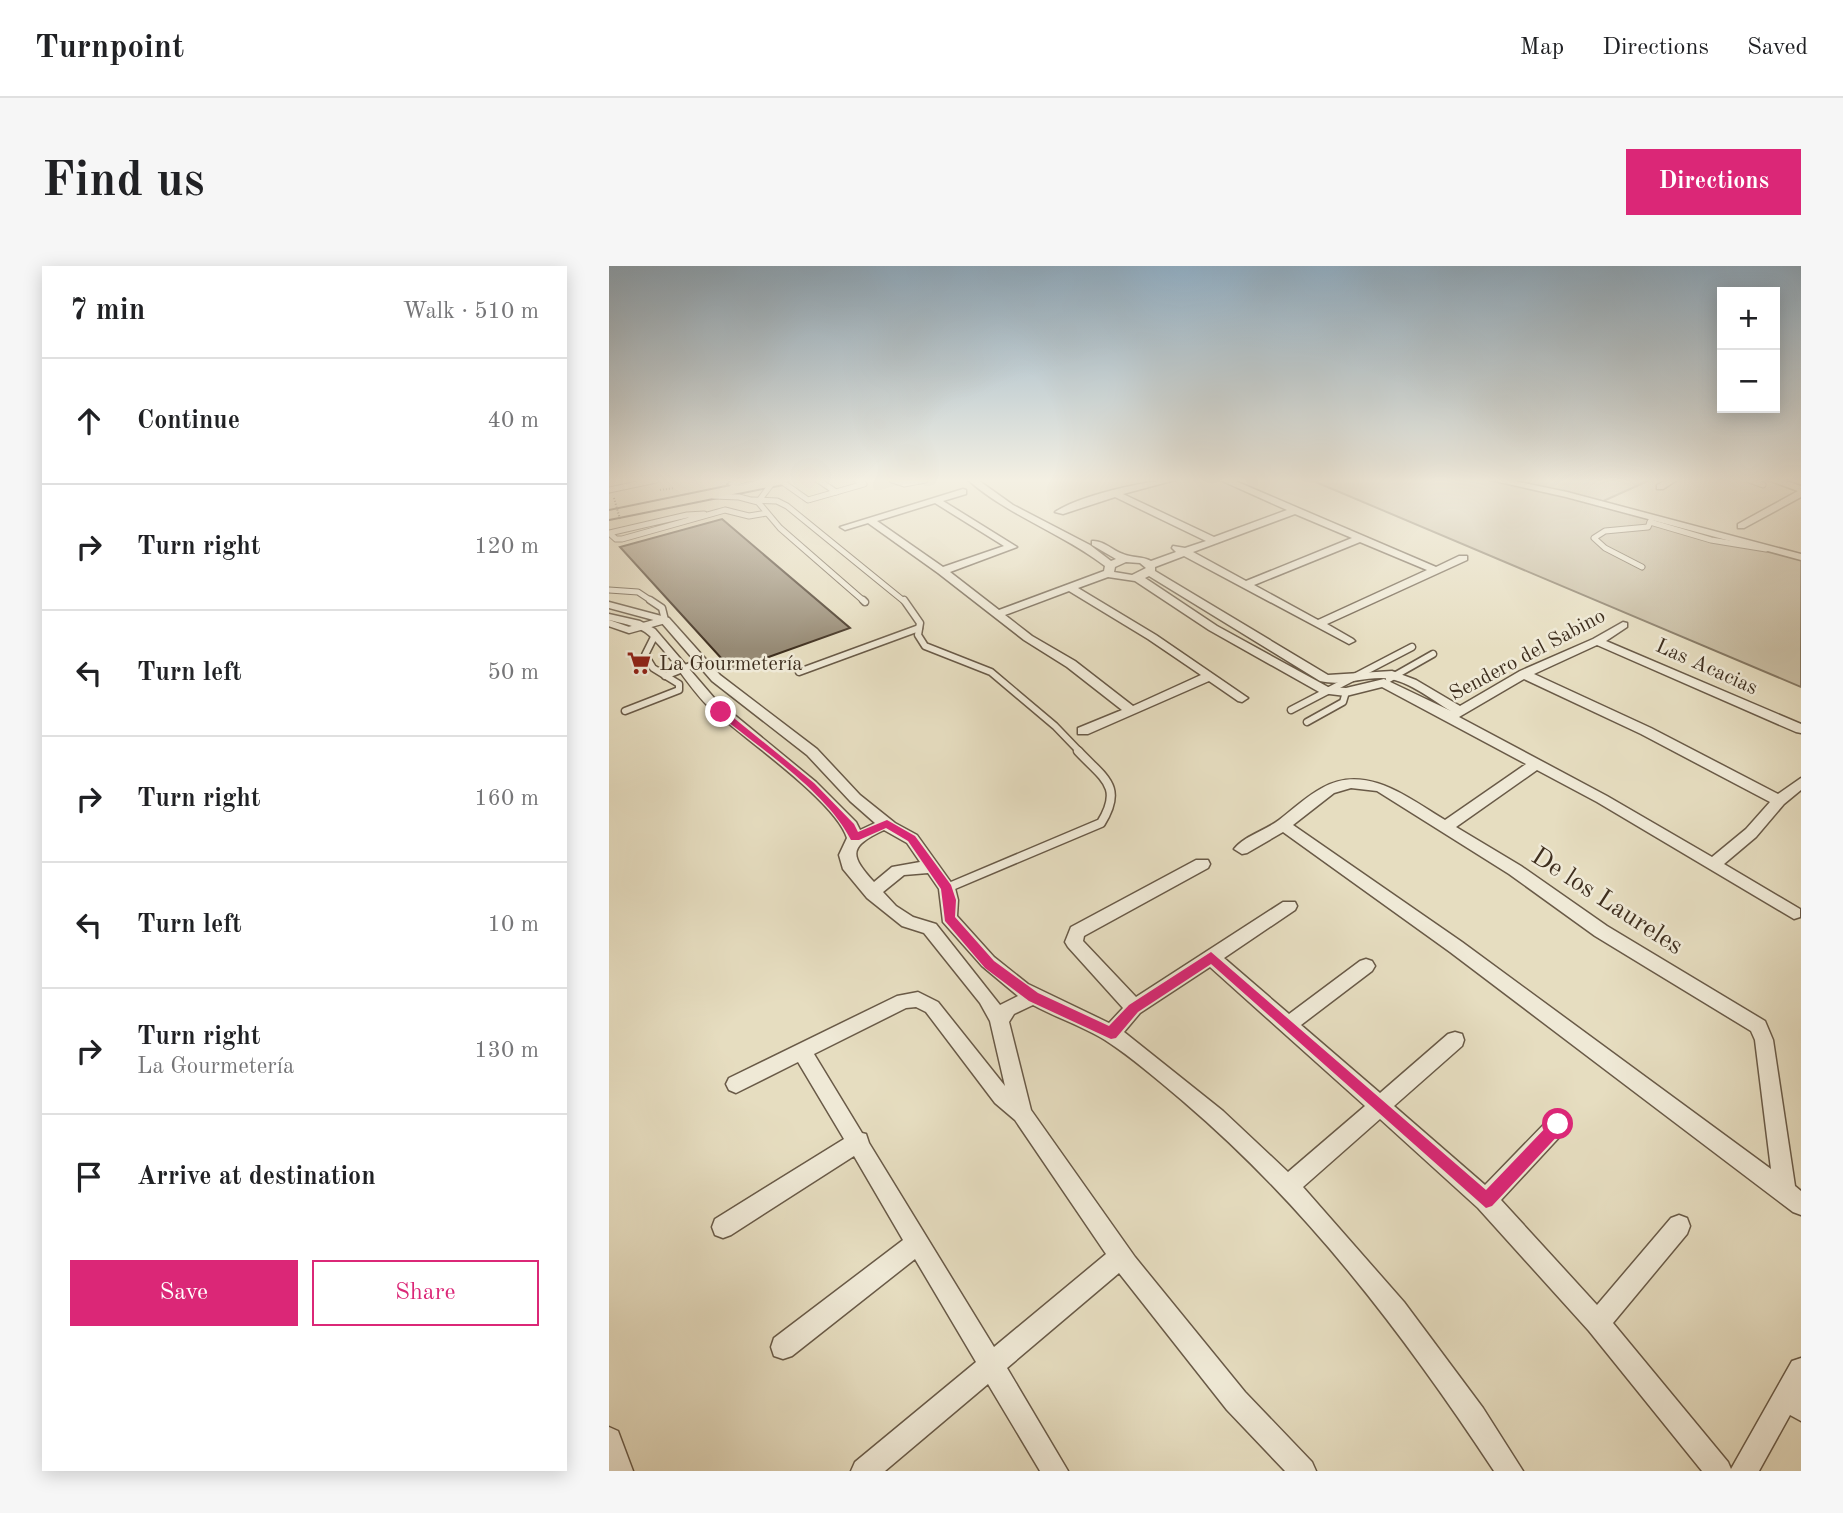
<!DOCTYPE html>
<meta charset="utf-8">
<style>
:root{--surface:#fff;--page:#f6f6f6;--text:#202124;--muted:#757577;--line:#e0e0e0;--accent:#db2777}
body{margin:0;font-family:"Old Standard TT",serif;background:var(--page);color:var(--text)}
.controls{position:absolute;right:21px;top:21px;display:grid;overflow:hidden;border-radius:0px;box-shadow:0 4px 18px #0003}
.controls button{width:63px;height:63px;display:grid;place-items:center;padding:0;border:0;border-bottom:2px solid var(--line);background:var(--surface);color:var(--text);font:35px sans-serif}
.stop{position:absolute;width:21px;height:21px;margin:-16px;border:5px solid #db2777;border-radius:50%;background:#fff}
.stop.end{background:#db2777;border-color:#fff;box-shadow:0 2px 7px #0008}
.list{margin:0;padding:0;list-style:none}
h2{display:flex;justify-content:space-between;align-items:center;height:91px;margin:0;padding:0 28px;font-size:30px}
h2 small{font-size:23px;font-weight:400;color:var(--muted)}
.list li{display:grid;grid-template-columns:46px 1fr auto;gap:21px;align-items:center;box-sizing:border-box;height:126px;padding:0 28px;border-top:2px solid var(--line)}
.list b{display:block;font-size:26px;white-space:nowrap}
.list p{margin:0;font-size:23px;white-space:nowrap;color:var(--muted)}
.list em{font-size:23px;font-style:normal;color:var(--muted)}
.actions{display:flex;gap:14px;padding:21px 28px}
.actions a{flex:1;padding:16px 0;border:2px solid var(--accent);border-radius:0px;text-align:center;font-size:24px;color:var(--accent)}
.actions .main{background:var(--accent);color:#fff}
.icon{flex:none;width:38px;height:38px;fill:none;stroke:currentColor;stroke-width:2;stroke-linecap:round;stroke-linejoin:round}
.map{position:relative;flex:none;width:1192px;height:1205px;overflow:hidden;border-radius:0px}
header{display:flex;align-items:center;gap:42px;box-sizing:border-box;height:98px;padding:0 35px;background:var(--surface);border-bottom:2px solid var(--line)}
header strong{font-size:33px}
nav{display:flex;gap:38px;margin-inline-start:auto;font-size:24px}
.intro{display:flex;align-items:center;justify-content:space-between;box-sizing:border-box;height:168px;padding:0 42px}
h1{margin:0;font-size:49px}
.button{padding:18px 32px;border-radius:0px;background:var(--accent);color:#fff;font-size:24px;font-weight:700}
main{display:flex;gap:42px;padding:0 42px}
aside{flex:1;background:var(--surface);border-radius:0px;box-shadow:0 4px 18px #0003}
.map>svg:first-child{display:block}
.green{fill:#cabfa5;stroke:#847762;stroke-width:2}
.building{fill:#968973;stroke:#3f2f1f;stroke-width:2}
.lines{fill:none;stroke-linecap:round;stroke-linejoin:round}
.service-far2-casing{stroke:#695a47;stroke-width:7}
.service-far1-casing{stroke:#695a47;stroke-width:9}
.service-casing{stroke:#695a47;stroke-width:11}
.minor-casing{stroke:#695a47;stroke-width:3}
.tertiary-casing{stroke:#695a47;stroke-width:4}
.trunk-casing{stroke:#3f2f1f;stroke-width:4}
.path{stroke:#3f2f1f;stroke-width:2;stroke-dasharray:1 2;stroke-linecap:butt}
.service-far2{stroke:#efe9d6;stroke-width:5}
.service-far1{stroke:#efe9d6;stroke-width:6}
.service{stroke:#efe9d6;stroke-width:8}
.minor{fill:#efe9d6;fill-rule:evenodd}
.tertiary{fill:#efe9d6;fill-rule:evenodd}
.trunk{fill:#e6ddc0;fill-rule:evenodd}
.path-bridge{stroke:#3f2f1f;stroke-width:2;stroke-dasharray:1 2;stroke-linecap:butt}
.route{fill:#db2777}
.labels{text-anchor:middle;stroke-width:5;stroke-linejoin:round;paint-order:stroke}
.far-street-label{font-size:21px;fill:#3f2f1f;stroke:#efe9d6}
.far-poi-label{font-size:21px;fill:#3f2f1f;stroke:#efe9d6;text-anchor:start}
.street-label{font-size:26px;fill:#3f2f1f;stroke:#efe9d6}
</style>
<header>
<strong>Turnpoint</strong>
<nav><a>Map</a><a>Directions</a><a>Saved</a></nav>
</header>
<div class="intro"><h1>Find us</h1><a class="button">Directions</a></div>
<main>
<aside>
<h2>7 min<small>Walk · 510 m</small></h2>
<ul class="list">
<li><svg class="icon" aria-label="ahead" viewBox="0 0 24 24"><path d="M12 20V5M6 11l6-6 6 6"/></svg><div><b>Continue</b></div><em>40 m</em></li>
<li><svg class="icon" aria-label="right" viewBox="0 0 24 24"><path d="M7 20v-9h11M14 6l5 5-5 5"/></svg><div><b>Turn right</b></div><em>120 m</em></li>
<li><svg class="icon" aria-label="left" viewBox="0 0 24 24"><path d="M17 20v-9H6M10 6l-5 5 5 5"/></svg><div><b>Turn left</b></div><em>50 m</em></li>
<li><svg class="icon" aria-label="right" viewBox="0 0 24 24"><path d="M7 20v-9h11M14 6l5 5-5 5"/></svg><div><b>Turn right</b></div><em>160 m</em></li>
<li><svg class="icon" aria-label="left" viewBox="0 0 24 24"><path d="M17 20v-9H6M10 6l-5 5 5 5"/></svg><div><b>Turn left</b></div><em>10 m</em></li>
<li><svg class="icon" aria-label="right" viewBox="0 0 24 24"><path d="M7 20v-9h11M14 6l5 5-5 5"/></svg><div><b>Turn right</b><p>La Gourmetería</p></div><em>130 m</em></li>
<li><svg class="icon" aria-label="arrive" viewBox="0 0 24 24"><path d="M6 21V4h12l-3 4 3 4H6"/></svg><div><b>Arrive at destination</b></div></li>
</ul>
<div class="actions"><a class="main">Save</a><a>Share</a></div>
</aside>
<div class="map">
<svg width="1192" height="1205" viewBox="0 0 1192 1205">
<rect width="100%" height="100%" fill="#e6ddc0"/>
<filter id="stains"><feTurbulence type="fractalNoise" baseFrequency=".00286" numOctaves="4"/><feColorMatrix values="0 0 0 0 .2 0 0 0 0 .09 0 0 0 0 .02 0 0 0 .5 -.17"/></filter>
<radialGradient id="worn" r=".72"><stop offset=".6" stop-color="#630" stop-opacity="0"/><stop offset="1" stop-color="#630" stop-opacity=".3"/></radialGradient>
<!-- green -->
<path class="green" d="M702 214H1041L992 236 1192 288V421Z"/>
<!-- building -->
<path class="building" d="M113 253 241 362 123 404 11 281Z"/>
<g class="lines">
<!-- service-far2 casing -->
<g class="service-far2-casing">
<g id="service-far2">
<path d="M283 214 295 218 316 214"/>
<path d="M1140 214 1154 219"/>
<path d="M172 215 199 234 227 226 209 214"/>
<path d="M0 224 47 214"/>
<path d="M227 226 255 218 248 214"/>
<path d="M104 230 130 231 149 236 171 262 256 336"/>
<path d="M144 234 168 235 178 240 296 336"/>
<path d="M149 236 164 216"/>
<path d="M95 248 78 249 0 267 7 273H13L116 244 140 250 158 247"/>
<path d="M1041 256 1102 274 1157 283"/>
<path d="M1033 301 996 282 985 272 996 265 1039 261 1043 252"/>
<path d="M0 324 29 326 44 336"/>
</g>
</g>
<!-- service-far1 casing -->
<g class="service-far1-casing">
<g id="service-far1">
<path d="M254 334 256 336"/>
<path d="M295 334 311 357 309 369 316 380 382 406 446 460 471 486"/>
<path d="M0 357 20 364 56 354 53 342 41 334"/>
<path d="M190 406 310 362"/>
<path d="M56 410 91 396"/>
<path d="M780 413 824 388"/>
<path d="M682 444 803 381"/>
<path d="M16 445 70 424V418L44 402 36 389 46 369"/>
<path d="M698 456 734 436 737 426"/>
</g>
</g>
<!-- service casing -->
<g class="service-casing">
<path id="service" d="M338 622 492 557C515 520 494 512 469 485"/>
</g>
<!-- minor casing -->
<g class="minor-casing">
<g id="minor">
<path d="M359 214H369L404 239 481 279 502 295 507 293 483 279V275C494 274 503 284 514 288 523 292 533 290 542 295L567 286 563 282 564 280 576 282 597 275 506 231 454 248 446 246C470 230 537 214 566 214L514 228 605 271 678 244 611 214H624L827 301 850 290H858V294L718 358 744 373 746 375 740 378 575 290 546 301V305L719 409 783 405 807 414 851 440 911 405 984 373 1014 356 1018 357V361L997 375 1192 458V467L1187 466 988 379 925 408 1042 462 1169 528 1192 512V524L1175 538 1147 571 1115 598 1191 643V651L1185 653 988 536 928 504 847 561 912 600 998 660 1156 755 1164 774 1186 920 1192 925V949L1184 946 841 686 674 566 638 587 633 588 625 583C635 570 657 564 670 554 684 543 698 530 713 522 757 497 799 532 836 554L917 498 773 421 737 430 712 427 600 364 526 315 499 311 469 322 547 369 639 432 633 436 629 435 600 415 479 468H469V462L513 444 458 401 415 374 329 307 259 257 236 264 231 261 354 223 357 224V228L334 235 408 281 341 306 390 344 495 305 496 300C453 267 400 250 359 214ZM326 237 395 280 334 301 268 255ZM686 248 743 272 637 315 584 286ZM751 276 818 304 709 354 645 319ZM517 296 531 297 537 302 523 309 505 306 506 301ZM540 310 711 415C733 420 750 412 772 412 797 412 821 433 842 445L775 413 737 422 719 421 608 360 536 312ZM460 325 539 373 592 409 524 440 466 395 423 370 396 349ZM915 413 1032 468 1161 536 1137 563 1103 591 998 530 850 451ZM742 522 768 525 900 608 986 670 1142 765 1146 774 1162 903 853 676 684 559 725 527Z"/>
<path d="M881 214H900L958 226 1192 288V294L957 231Z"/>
<path d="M1057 214H1068L1054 223H1048V219Z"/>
<path d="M1159 214H1174L1192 220V231L1135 262H1129V258L1189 225Z"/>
<path d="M0 336 60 352 111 409 208 483 251 529 286 557 308 569 346 622 349 634 348 650 385 691 419 718 500 757 514 742 459 681 456 676 462 661 587 594H599L601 598 599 602 475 670 474 675 527 731 674 636H686L688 640 686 644 615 692 680 748 751 695 757 693 763 695 766 700 763 705 692 759 771 827 839 768 846 766 853 768 855 774 853 780 785 840 876 919 942 851 949 849 956 851 959 858 956 865 892 934 988 1039 1062 952 1070 949 1078 952 1081 960 1078 968 1004 1057 1119 1196 1122 1203 1183 1095 1192 1092V1155L1181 1149 1150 1205H1093L980 1065 869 942 771 853 694 921 795 1036 874 1142 914 1205H885C796 1070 698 941 575 836 550 815 524 792 496 774 473 760 448 752 424 739L405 748 400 756 422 844 526 991 636 1126 703 1196 707 1205H676L618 1144 510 1007 398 1102 459 1205H431L379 1118 276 1205H242L246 1196 367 1096 306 993 183 1090 174 1093 165 1090 162 1081 165 1072 294 974 245 890 122 969 114 972 106 969 103 961 106 953 235 873 189 796 127 827 120 824 117 818 120 812 288 730 309 726 329 736 396 820 381 755 371 737 315 667 293 660 258 632 234 603 230 589 238 572C226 534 131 470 99 440 79 421 56 380 36 366 25 359 12 357 0 354V348L31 355 46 363 106 433 207 516 247 556 251 564 266 557 241 535 198 489 103 415 52 356 0 342ZM275 564 298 577 311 596 283 601 265 616C239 588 241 580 275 564ZM319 607 330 623 334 656 373 700 409 730 391 739 327 658 304 651 287 640 274 626 295 609ZM601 701 756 840 679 906 614 845 515 766 531 747ZM307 741 317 746 386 837 406 854 497 988 385 1081 260 877 257 868 253 867 205 788 297 742Z"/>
<path d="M0 1161 9 1165 24 1205H0Z"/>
</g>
</g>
<!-- tertiary casing -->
<g class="tertiary-casing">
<path id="tertiary" d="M141 214 124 221 119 218 124 214Z"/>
</g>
<!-- trunk casing -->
<g class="trunk-casing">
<path id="trunk" d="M151 214H180L174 218 0 253V245Z"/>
</g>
<!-- path -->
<path class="path" d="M51 224 65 222"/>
<!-- service-far2 -->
<use href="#service-far2" class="service-far2"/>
<!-- service-far1 -->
<use href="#service-far1" class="service-far1"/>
<!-- service -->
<use href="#service" class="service"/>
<!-- minor -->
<use href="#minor" class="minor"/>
<!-- tertiary -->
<use href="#tertiary" class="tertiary"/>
<!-- trunk -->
<use href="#trunk" class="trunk"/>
<!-- path-bridge -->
<path class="path-bridge" d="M5 232 11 253"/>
</g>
<!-- sky -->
<linearGradient id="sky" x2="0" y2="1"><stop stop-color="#90adc2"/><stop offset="0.56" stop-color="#f4f0e3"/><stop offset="1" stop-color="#f4f0e3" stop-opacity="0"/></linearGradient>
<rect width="1192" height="383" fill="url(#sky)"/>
<!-- route -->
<path class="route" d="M109 444H115L205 517 245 558 249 566 278 554 306 570 342 619 347 634 346 651 385 695 429 727 500 760 520 739 602 686 877 924 944 854H955L957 858 955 863 883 940 877 942 602 698 529 746 507 772 502 773 420 735 376 702 336 655 332 623 299 575 277 562 250 574H242C217 525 152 483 109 448Z"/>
<!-- icons -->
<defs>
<g id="supermarket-bare" transform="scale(1.89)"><path d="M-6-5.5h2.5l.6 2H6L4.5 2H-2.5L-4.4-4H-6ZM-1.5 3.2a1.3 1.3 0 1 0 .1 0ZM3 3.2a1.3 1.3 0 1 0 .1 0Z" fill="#8f2418" stroke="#efe9d6" stroke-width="2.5" paint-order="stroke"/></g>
</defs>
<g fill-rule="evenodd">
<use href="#supermarket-bare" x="30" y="397"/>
</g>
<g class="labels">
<!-- far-street labels -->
<g class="far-street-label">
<text transform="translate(918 388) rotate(-28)" y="7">Sendero del Sabino</text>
<text transform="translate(1098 400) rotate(24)" y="7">Las Acacias</text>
</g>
<!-- far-poi labels -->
<g class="far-poi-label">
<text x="50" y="404">La Gourmetería</text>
</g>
<!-- street labels -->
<g class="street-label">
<text transform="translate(999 634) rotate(33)" y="9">De los Laureles</text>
</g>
</g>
<rect width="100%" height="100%" filter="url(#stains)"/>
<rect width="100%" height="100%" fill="url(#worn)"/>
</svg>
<div class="controls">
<button>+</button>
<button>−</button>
</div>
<div class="stop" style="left:949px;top:858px"></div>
<div class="stop end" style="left:112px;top:446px"></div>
</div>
</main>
